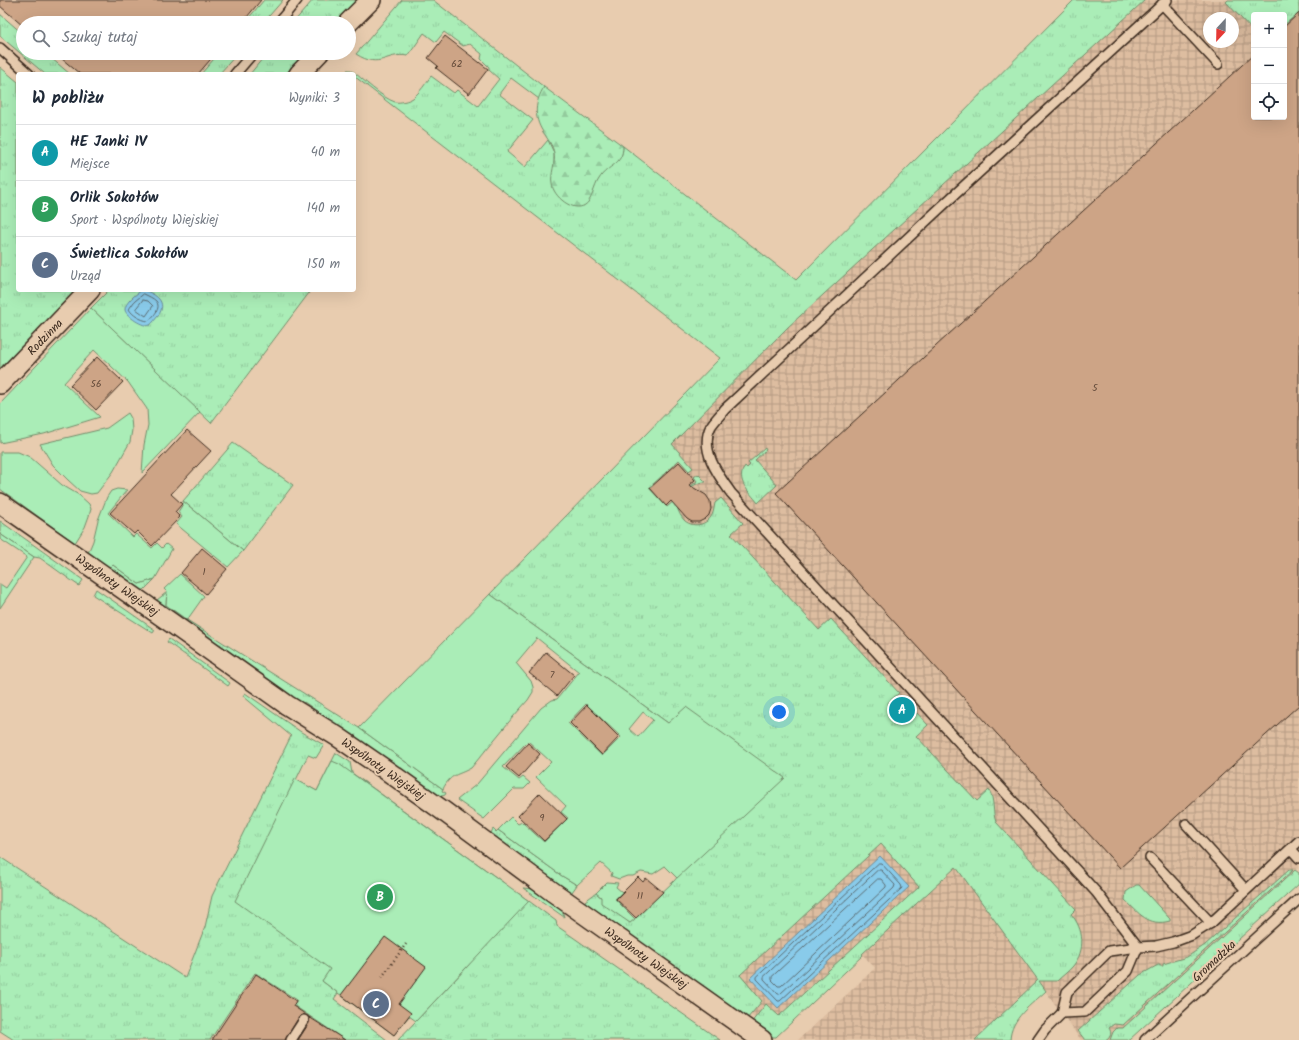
<!DOCTYPE html>
<html lang="pl">
<meta charset="utf-8">
<style>
:root{--surface:#fff;--page:#f2f2f3;--text:#1f2937;--muted:#747a83;--line:#e0e1e3;--accent:#b45309}
body{margin:0;font-family:Kalam,sans-serif;background:var(--page);color:var(--text)}
.controls{position:absolute;right:12px;top:12px;display:grid;overflow:hidden;border-radius:4px;box-shadow:0 4px 16px #0002}
.controls button{width:36px;height:36px;display:grid;place-items:center;padding:0;border:0;border-bottom:1px solid var(--line);background:var(--surface);color:var(--text);font:20px sans-serif}
.compass{position:absolute;left:1203px;top:12px;width:36px;height:36px;border-radius:50%;background:var(--surface);box-shadow:0 4px 16px #0002;rotate:202deg}
.you{position:absolute;left:779px;top:712px;width:14px;height:14px;margin:-10px;border:3px solid #fff;border-radius:50%;background:#1a73e8;box-shadow:0 0 0 6px #1a73e833}
.badge{display:grid;place-items:center;width:26px;height:26px;border-radius:50%;background:var(--accent);color:#fff;font-size:13px;font-weight:700}
.pin{position:absolute;translate:-50% -50%;border:2px solid #fff;box-shadow:0 1px 4px #0006}
.list{margin:0;padding:0;list-style:none}
h2{display:flex;justify-content:space-between;align-items:center;height:52px;margin:0;padding:0 16px;font-size:17px}
h2 small{font-size:13px;font-weight:400;color:var(--muted)}
.list li{display:grid;grid-template-columns:26px 1fr auto;gap:12px;align-items:center;box-sizing:border-box;height:56px;padding:0 16px;border-top:1px solid var(--line)}
.list b{display:block;font-size:15px;white-space:nowrap}
.list p{margin:0;font-size:13px;white-space:nowrap;color:var(--muted)}
.list em{font-size:13px;font-style:normal;color:var(--muted)}
.icon{flex:none;width:22px;height:22px;fill:none;stroke:currentColor;stroke-width:2;stroke-linecap:round;stroke-linejoin:round}
.map{position:relative;flex:none;width:1299px;height:1040px;overflow:hidden}
.search{position:absolute;background:var(--surface);box-shadow:0 4px 16px #0002;left:16px;top:16px;width:340px;height:44px;display:flex;align-items:center;gap:10px;box-sizing:border-box;padding:0 14px;border-radius:22px;color:var(--muted);font-size:15px}
.panel{position:absolute;background:var(--surface);box-shadow:0 4px 16px #0002;left:16px;top:72px;width:340px;height:220px;border-radius:4px}
.map>svg:first-child{display:block}
.industrial{fill:url(#industrial-grid);fill-rule:evenodd}
.grass{fill:url(#grass-tufts);stroke:#728c6a}
.forest{fill:url(#forest-firs);stroke:#728c6a}
.garden{fill:#aaedb7;stroke:#728c6a;fill-rule:evenodd}
.water{fill:#89cbea;stroke:#6a8b98}
.lines{fill:none;stroke-linecap:round;stroke-linejoin:round}
.shore{stroke:#5a6a70;stroke-width:1}
.building{fill:#cda486;stroke:#3b2a1e}
.service-casing{stroke:#3b2a1e;stroke-width:12}
.minor-casing{stroke:#3b2a1e;stroke-width:22}
.path{stroke:#3b2a1e;stroke-width:2.5;stroke-dasharray:1 3;stroke-linecap:butt}
.service{stroke:#e8ccaf;stroke-width:9}
.minor{stroke:#e8ccaf;stroke-width:19}
.labels{text-anchor:middle;stroke-width:4;stroke-linejoin:round;paint-order:stroke}
.number-label{font-size:10px;fill:#604838}
.street-label{font-size:12px;fill:#3b2a1e;stroke:#e8ccaf}
</style>
<div class="map">
<svg width="1299" height="1040" viewBox="0 0 1299 1040">
<defs>
<pattern id="industrial-grid" width="8" height="8" patternUnits="userSpaceOnUse"><rect width="8" height="8" fill="#ddbda0"/><path d="M0 4h8M4 0v8" fill="none" stroke="#b49a82"/></pattern>
<pattern id="grass-tufts" width="24" height="20" patternUnits="userSpaceOnUse"><rect width="24" height="20" fill="#aaedb7"/><path d="M3 7l-1-3M5 7V3M7 7l1-3M15 17l-1-3M17 17v-4M19 17l1-3" fill="none" stroke="#93cb9d"/></pattern>
<pattern id="forest-firs" width="22" height="20" patternUnits="userSpaceOnUse"><rect width="22" height="20" fill="#aaedb7"/><path d="M5 1l3.5 6h-7zM16 11l3.5 6h-7z" fill="#93cb9d"/></pattern>
</defs>
<rect width="100%" height="100%" fill="#e8ccaf"/>
<filter id="ink" filterUnits="userSpaceOnUse"><feTurbulence type="fractalNoise" baseFrequency=".025" numOctaves="2"/><feDisplacementMap in="SourceGraphic" scale="8" xChannelSelector="R" yChannelSelector="G"/><feConvolveMatrix kernelMatrix="1 2 1 2 8 2 1 2 1" color-interpolation-filters="sRGB"/></filter>
<g filter="url(#ink)">
<!-- industrial -->
<path class="industrial" d="M1106 0H1299V867L1123 1028H1117L1113 1032 1110 1040H1081L1038 981 975 1040H798L875 968 862 954 775 1035 716 986 864 836 536 578ZM1254 15H1284V117H1254ZM1209 18H1233V42H1209Z"/>
<!-- grass -->
<g class="grass">
<path d="M264 0H283L263 23H249V22L247 20Z"/>
<path d="M313 0H357L335 23H293Z"/>
<path d="M402 0H433L544 87 539 99 511 78 499 94 533 120 507 152 525 167 548 140 554 153V164L593 191C595 185 599 176 604 171 614 163 623 161 623 146L796 280 1074 0H1145L788 327 672 444 693 468 689 471 679 460 649 488 667 507 697 481 694 477 698 474 706 482C691 482 684 495 677 507 679 513 681 517 685 521 694 528 707 525 712 515 714 511 714 507 715 503L721 498 743 523 731 534 819 630 831 619 899 693 888 703 905 723 917 713 928 725 916 736 977 801 989 790C995 800 992 812 996 822L1076 909 1071 914C1084 929 1086 950 1073 966 1068 972 1062 976 1057 981H1039L1046 991C1031 1005 1011 1018 1010 1040H975L1038 980 956 867 862 954 863 955 776 1037H771L751 1023 766 1004 779 1016 919 887 881 844 740 975 762 1001 747 1019 585 906V901L596 893 630 923 674 881 680 874 668 723 490 594 720 358 354 76V74H352L347 70H351C362 78 382 98 395 102 400 103 408 101 413 98 420 92 426 83 431 76L454 93 457 90 478 106 499 79 489 70V67L481 59 482 54 470 44 463 46 444 32 436 42 424 33 408 56C385 52 381 70 356 54Z"/>
<path d="M1228 0H1299V20L1295 16 1284 25V15H1254V32L1226 2Z"/>
<path d="M0 14 23 34V53H45L70 74H45L0 36Z"/>
<path d="M219 53H238L219 74H201Z"/>
<path d="M267 53H306L285 74H250Z"/>
<path d="M0 67 18 82V290H76L0 370Z"/>
<path d="M109 290H305L309 293 211 423 91 308Z"/>
<path d="M233 443 293 485 243 551 183 501Z"/>
<path d="M765 448 766 450 755 460 777 485 758 503C749 491 735 481 745 466L747 468 750 465 748 463Z"/>
<path d="M0 521 83 580 79 586 40 558 34 557 0 534Z"/>
<path d="M88 553 110 568 113 565 139 584 155 579 144 590 139 591 87 555Z"/>
<path d="M96 589 155 630 153 633 93 595Z"/>
<path d="M167 592 166 605 187 620 359 728 443 789 442 791 446 793 445 795 438 797 316 714 317 711 304 702 302 706 158 605 157 600Z"/>
<path d="M169 639 230 683 228 686 167 642Z"/>
<path d="M245 693 301 732 324 745 316 758 308 755 296 780 317 791 336 753 350 762 352 773 504 883 331 969 322 981 338 993 334 999 387 1040H345L293 1005 297 1000 255 973 210 1040H14L0 1031V857L185 978 205 927 212 896 291 736 243 696Z"/>
<path d="M493 829 496 832 498 830 562 876 577 885 572 892 567 893 490 835Z"/>
<path d="M1289 870H1293L1123 1025 1114 1024 1109 1028C1112 1033 1111 1036 1107 1040H1085L1078 1031 1140 975 1158 965H1160V966H1163V964L1187 957 1205 945Z"/>
<path d="M1295 870 1299 873V884L1129 1040H1110L1113 1032 1117 1028H1123Z"/>
<path d="M523 888 534 889 562 910 564 917Z"/>
<path d="M518 893 556 921 557 926 720 1040H398L467 967Z"/>
</g>
<!-- forest -->
<path class="forest" d="M544 87 623 146C623 166 608 164 599 179 594 186 592 201 585 205 573 213 553 196 552 184 550 174 556 163 554 153 553 146 547 138 543 132 533 116 535 102 544 87Z"/>
<!-- garden -->
<g class="garden">
<path d="M91 308 200 412 142 473 144 445 148 425 147 409 128 382 94 350 64 383 100 417 44 434 0 443V404Z"/>
<path d="M128 413 131 418 132 430 130 442 113 472 97 493 91 494 80 491 68 480 53 465 40 444 107 428Z"/>
<path d="M0 452H18L30 457 62 485 79 495 89 504 91 509 89 516 85 527 75 543 0 489Z"/>
<path d="M117 489 127 490 108 513 133 537 136 534 152 548 157 543 162 548 166 544 172 549 155 579 139 584 113 565 110 568 88 553 93 541 98 520 107 497 111 491Z"/>
<path d="M183 501 243 551 228 567 176 524 182 517 178 512 183 504Z"/>
<path d="M0 534 34 557 0 608V584L6 588 27 557 0 539Z"/>
<path d="M180 574 204 596 187 620 166 605 167 592 164 589Z"/>
<path d="M490 594 668 723 686 707 785 778 677 878 665 866 653 874 641 872 633 876H627L619 879 611 876 612 873 601 863 577 885 562 876 498 830 511 817 518 824 522 822 544 842 568 818 561 812 566 806 536 777 551 762 528 741 503 767 519 780 523 777 530 783 524 789H514L484 819 457 800 477 784 541 708 552 700 557 699 579 672 537 638 516 663 531 681 533 687V692L528 700 513 717 471 768C457 776 451 773 443 789L359 728ZM586 704 621 737 602 756 568 723ZM643 712 653 720 638 737 629 729Z"/>
<path d="M332 761 339 764 529 901 416 1021 409 1016 394 1035 322 981 330 969 235 901 295 779 317 791Z"/>
<path d="M607 882 618 883 616 887 622 892 615 899 635 919 630 923 601 903V897L596 893Z"/>
<path d="M1136 885H1139L1170 919V921C1148 927 1139 913 1125 900L1126 892Z"/>
</g>
<!-- water -->
<g class="water">
<path d="M143 290C156 294 168 302 158 316 156 318 153 323 150 325 144 328 126 316 125 310 124 303 138 292 143 290Z"/>
<path d="M880 856 909 887 778 1008 750 978Z"/>
</g>
<g class="lines">
<!-- shore -->
<g class="shore">
<path d="M144 294C148 296 153 298 156 301 162 308 153 317 148 321 141 320 132 315 129 309L134 302Z"/>
<path d="M143 300 148 301 153 306 146 316 143 314 136 309Z"/>
<path d="M879 863H881L901 885 902 888 780 1001H778L757 979V977Z"/>
<path d="M878 870H881L895 885 894 888 780 994H778L764 979V977Z"/>
<path d="M878 879H881L886 885V887L781 986H778L772 980V977Z"/>
</g>
</g>
<!-- building -->
<g class="building">
<path d="M0 0H261L242 23H23V26L0 6Z"/>
<path d="M1299 13V705L1120 868 776 493 1254 54V117H1284V27Z"/>
<path d="M445 36 488 69 469 94 436 68 438 66 428 58Z"/>
<path d="M55 53H216L198 74H80Z"/>
<path d="M97 357 123 382 96 410 70 385Z"/>
<path d="M187 430 211 451 171 494 182 504 175 512 180 517 152 546 137 531 134 534 110 513Z"/>
<path d="M679 462 695 480 689 485 706 495 710 501 711 509 709 515 705 519 699 522H692L687 519 671 501 666 506 650 488Z"/>
<path d="M202 548 227 569 206 594 181 573Z"/>
<path d="M546 652 574 675 557 696 529 673Z"/>
<path d="M587 705 619 737 602 755 570 723Z"/>
<path d="M528 743 540 754 519 778 506 767Z"/>
<path d="M540 793 567 819 544 841 518 816Z"/>
<path d="M638 877 643 882 646 878 663 892 636 918 616 899Z"/>
<path d="M385 937 426 967 399 1004 411 1013 394 1035 341 995Z"/>
<path d="M256 974 296 1001 293 1006 305 1014 302 1015 299 1017 285 1040H212Z"/>
<path d="M309 1017 345 1040H298L309 1023Z"/>
</g>
<g class="lines">
<!-- service casing -->
<g class="service-casing">
<g id="service">
<path d="M1162 4 1218 64"/>
<path d="M278 23 297 0"/>
<path d="M0 48 29 74"/>
<path d="M235 74 253 53"/>
<path d="M1186 824 1246 890"/>
<path d="M1291 849 1299 858"/>
<path d="M1150 858 1211 923"/>
<path d="M1138 947 1097 893 731 493C718 475 699 449 711 426 715 420 721 414 725 409L939 209 1167 0"/>
<path d="M1062 1013 1085 1012 1128 971 1138 947"/>
<path d="M291 1040 304 1020"/>
<path d="M1038 1040 1045 1030 1062 1013 1067 992 1109 951 1138 947 1156 946 1173 942 1192 935 1211 923 1299 841"/>
<path d="M1145 1040 1299 899"/>
</g>
</g>
<!-- minor casing -->
<g class="minor-casing">
<g id="minor">
<path d="M348 23 371 0"/>
<path d="M299 74 319 53"/>
<path d="M0 384 90 290"/>
<path d="M0 503 170 622 287 705 338 737 386 770 442 810 553 892 762 1040"/>
</g>
</g>
<!-- path -->
<path class="path" d="M382 977 406 944"/>
<!-- service -->
<use href="#service" class="service"/>
<!-- minor -->
<use href="#minor" class="minor"/>
</g>
</g>
<g class="labels">
<!-- number labels -->
<g class="number-label">
<text x="457" y="67">62</text>
<text x="96" y="387">56</text>
<text x="1095" y="391">5</text>
<text x="204" y="575">1</text>
<text x="552" y="678">7</text>
<text x="542" y="821">9</text>
<text x="640" y="899">11</text>
</g>
<!-- street labels -->
<g class="street-label">
<text transform="translate(45 337) rotate(-46)" y="4">Rodzinna</text>
<text transform="translate(117 585) rotate(35)" y="4">Wspólnoty Wiejskiej</text>
<text transform="translate(383 769) rotate(35)" y="4">Wspólnoty Wiejskiej</text>
<text transform="translate(646 958) rotate(35)" y="4">Wspólnoty Wiejskiej</text>
<text transform="translate(1214 961) rotate(-43)" y="4">Gromadzka</text>
</g>
</g>
</svg>
<div class="controls">
<button>+</button>
<button>−</button>
<button><svg class="icon" aria-label="locate" viewBox="0 0 24 24"><circle cx="12" cy="12" r="6"/><path d="M12 2v4M12 18v4M2 12h4M18 12h4"/></svg></button>
</div>
<svg class="compass" viewBox="-18 -18 36 36"><path d="M0-13l5 13h-10z" fill="#e53935"/><path d="M0 13l5-13h-10z" fill="#747a83"/></svg>
<div class="you"></div>
<div class="pin badge" style="left:902px;top:710px;background:#0f9aa8">A</div>
<div class="pin badge" style="left:380px;top:897px;background:#2e9e5b">B</div>
<div class="pin badge" style="left:376px;top:1004px;background:#5c6f8a">C</div>
<div class="search"><svg class="icon" aria-label="search" viewBox="0 0 24 24"><circle cx="10" cy="10" r="6"/><path d="M15 15l6 6"/></svg>Szukaj tutaj</div>
<section class="panel">
<h2>W pobliżu<small>Wyniki: 3</small></h2>
<ul class="list">
<li><span class="badge" style="background:#0f9aa8">A</span><div><b>HE Janki 1V</b><p>Miejsce</p></div><em>40 m</em></li>
<li><span class="badge" style="background:#2e9e5b">B</span><div><b>Orlik Sokołów</b><p>Sport · Wspólnoty Wiejskiej</p></div><em>140 m</em></li>
<li><span class="badge" style="background:#5c6f8a">C</span><div><b>Świetlica Sokołów</b><p>Urząd</p></div><em>150 m</em></li>
</ul>
</section>
</div>
